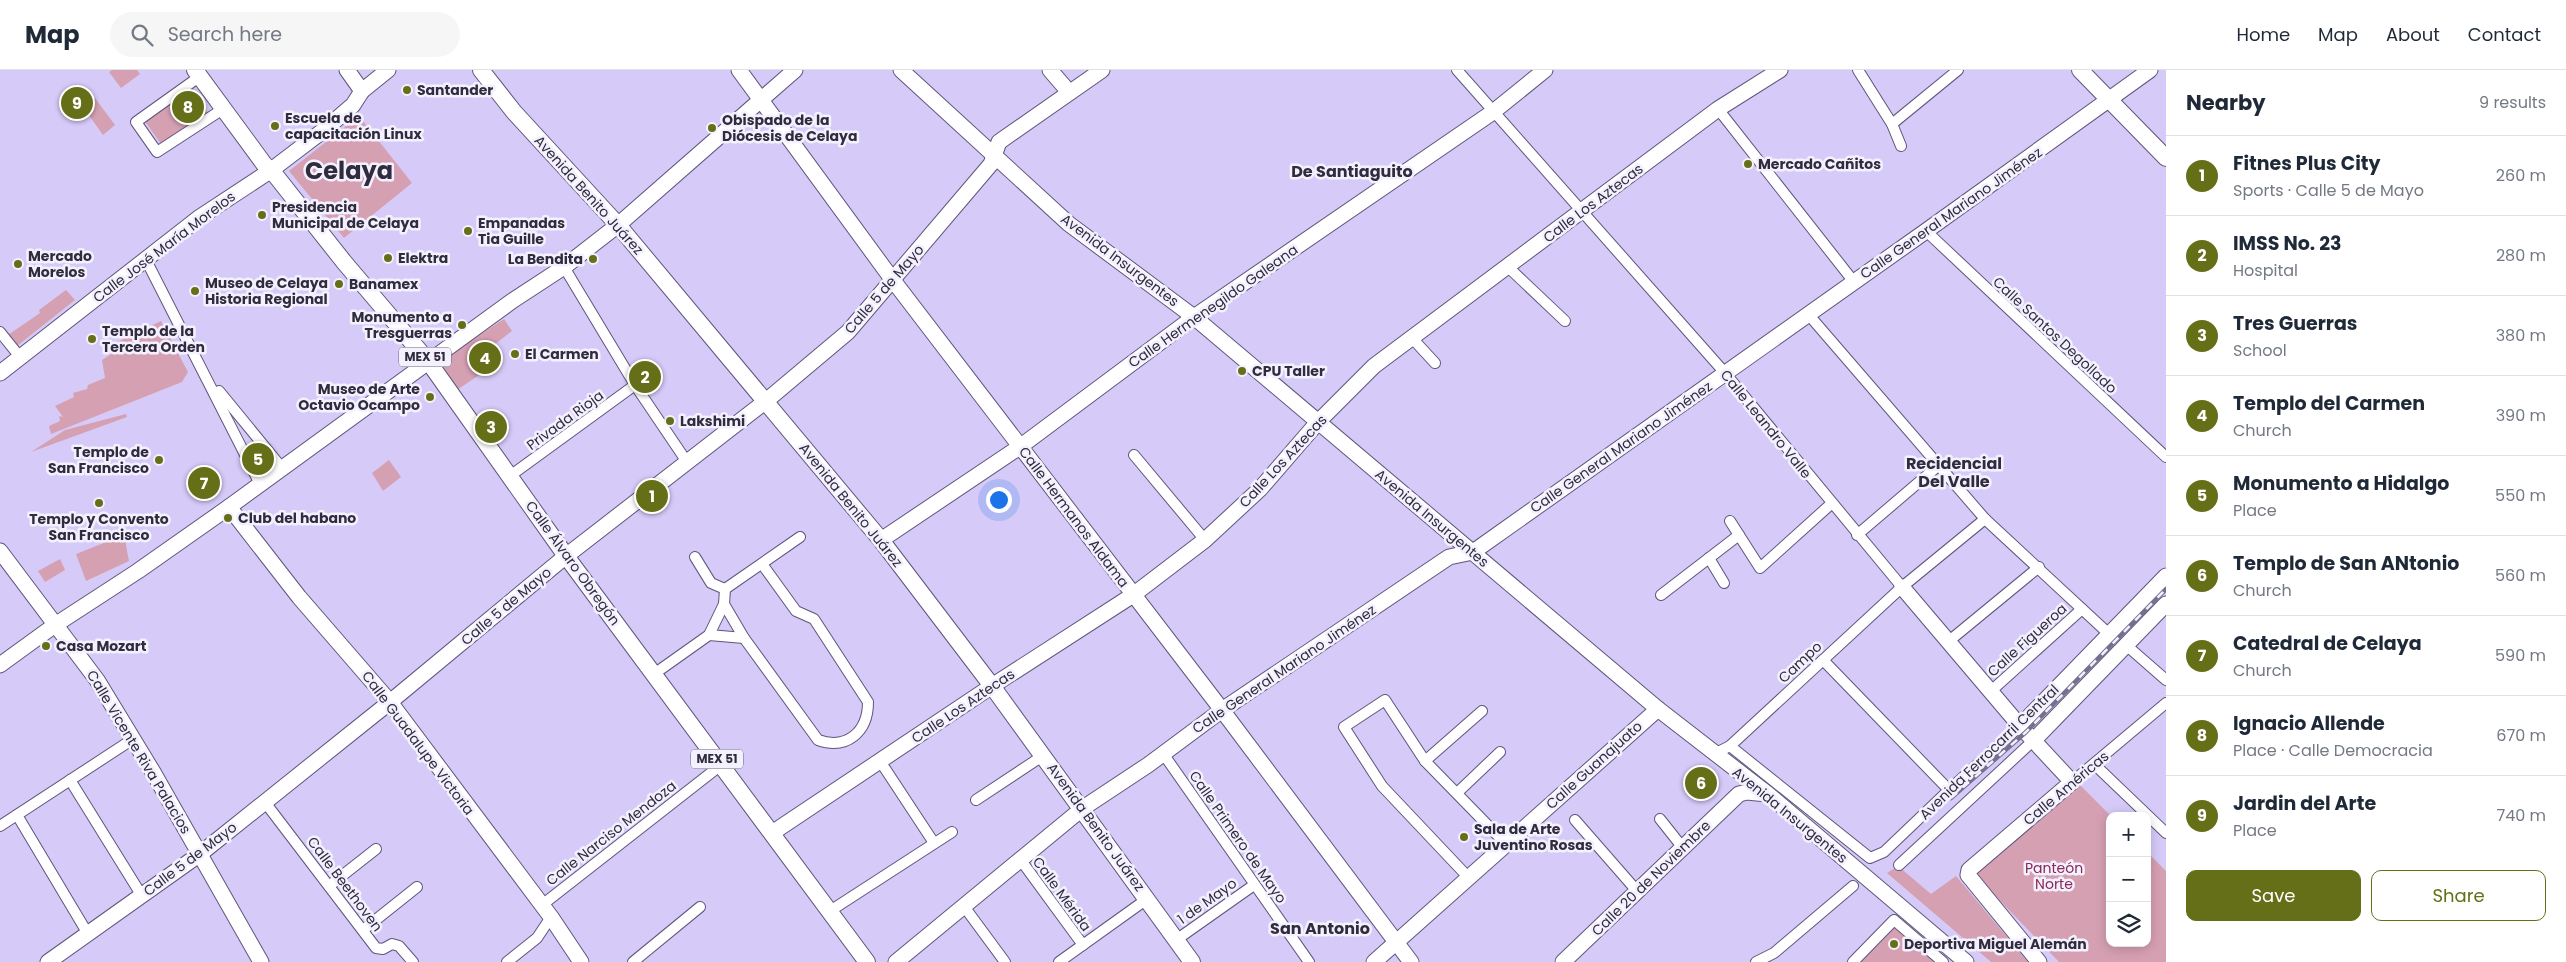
<!DOCTYPE html>
<meta charset="utf-8">
<style>
:root{--surface:#fff;--page:#f6f6f7;--text:#1f2937;--muted:#747a83;--line:#e0e1e3;--accent:#656f18}
body{margin:0;font-family:Poppins,sans-serif;background:var(--page);color:var(--text)}
.controls{position:absolute;right:15px;bottom:15px;display:grid;overflow:hidden;border-radius:10px;box-shadow:0 2px 12px #0003}
.controls button{width:45px;height:45px;display:grid;place-items:center;padding:0;border:0;border-bottom:1px solid var(--line);background:var(--surface);color:var(--text);font:25px sans-serif}
.you{position:absolute;left:998px;top:429px;width:18px;height:18px;margin:-12px;border:4px solid #fff;border-radius:50%;background:#1a73e8;box-shadow:0 0 0 8px #1a73e833}
.badge{display:grid;place-items:center;width:32px;height:32px;border-radius:50%;background:var(--accent);color:#fff;font-size:16px;font-weight:700}
.pin{position:absolute;translate:-50% -50%;border:2px solid #fff;box-shadow:0 1px 5px #0006}
.list{margin:0;padding:0;list-style:none}
h2{display:flex;justify-content:space-between;align-items:center;height:65px;margin:0;padding:0 20px;font-size:21px}
h2 small{font-size:16px;font-weight:400;color:var(--muted)}
.list li{display:grid;grid-template-columns:32px 1fr auto;gap:15px;align-items:center;box-sizing:border-box;height:80px;padding:0 20px;border-top:1px solid var(--line)}
.list b{display:block;font-size:19px;white-space:nowrap}
.list p{margin:0;font-size:16px;white-space:nowrap;color:var(--muted)}
.list em{font-size:16px;font-style:normal;color:var(--muted)}
.actions{display:flex;gap:10px;padding:15px 20px}
.actions a{flex:1;padding:11px 0;border:1px solid var(--accent);border-radius:10px;text-align:center;font-size:18px;color:var(--accent)}
.actions .main{background:var(--accent);color:#fff}
.icon{flex:none;width:28px;height:28px;fill:none;stroke:currentColor;stroke-width:2;stroke-linecap:round;stroke-linejoin:round}
.map{position:relative;flex:none;width:2166px;height:892px;overflow:hidden}
header{display:flex;align-items:center;gap:30px;box-sizing:border-box;height:70px;padding:0 25px;background:var(--surface);border-bottom:1px solid var(--line)}
header strong{font-size:24px}
nav{display:flex;gap:28px;margin-inline-start:auto;font-size:18px}
.search{width:350px;height:45px;background:var(--page);display:flex;align-items:center;gap:12px;box-sizing:border-box;padding:0 18px;border-radius:28px;color:var(--muted);font-size:19px}
main{display:flex}
aside{flex:1;background:var(--surface)}
.map>svg:first-child{display:block}
.green{fill:#d6a0b3}
.lines{fill:none;stroke-linecap:round;stroke-linejoin:round}
.street-casing{stroke:#5f557b;stroke-width:12}
.secondary-casing{stroke:#5f557b;stroke-width:17}
.primary-casing{stroke:#5f557b;stroke-width:18}
.street{stroke:#fff;stroke-width:10}
.secondary{stroke:#fff;stroke-width:15}
.primary{stroke:#fff;stroke-width:16}
.rail-casing{stroke:#77708d;stroke-width:4.5}
.rail{stroke:#f4f1ff;stroke-width:2.5;stroke-dasharray:8;stroke-linecap:butt}
.poi-dot{fill:#656f18;stroke:#f4f1ff;stroke-width:2}
.labels{text-anchor:middle;stroke-width:5;stroke-linejoin:round;paint-order:stroke}
.shield{fill:#f4f1ff;stroke:#6b6777;stroke-width:1}
.shield-label{font-size:12px;font-weight:bold;fill:#302c3d}
.poi-label{font-size:14px;font-weight:bold;fill:#302c3d;stroke:#f4f1ff;text-anchor:start}
.street-label{font-size:14px;fill:#302c3d;stroke:#f4f1ff}
.park-label{font-size:14px;fill:#8b2655;stroke:#f4f1ff}
.quarter-label{font-size:16px;font-weight:bold;fill:#302c3d;stroke:#f4f1ff}
.town-label{font-size:24px;font-weight:bold;fill:#302c3d;stroke:#f4f1ff}
</style>
<header>
<strong>Map</strong>
<div class="search"><svg class="icon" aria-label="search" viewBox="0 0 24 24"><circle cx="10" cy="10" r="6"/><path d="M15 15l6 6"/></svg>Search here</div>
<nav><a>Home</a><a>Map</a><a>About</a><a>Contact</a></nav>
</header>
<main>
<div class="map">
<svg width="2166" height="892" viewBox="0 0 2166 892">
<rect width="100%" height="100%" fill="#d6cbf8"/>
<!-- green -->
<g class="green">
<path d="M112 0H137L140 4 121 18 109 2Z"/>
<path d="M191 17 208 43 161 74 144 50Z"/>
<path d="M95 28 115 55 103 65 83 37Z"/>
<path d="M359 46 412 113 344 168 289 101Z"/>
<path d="M66 220 75 230 17 276 8 265 40 243 39 240Z"/>
<path d="M504 249 512 261 477 288 485 301 457 320 440 291Z"/>
<path d="M161 251 188 302 182 312 51 364 49 356 60 351 59 346 63 347 55 336 74 327 73 323 87 319 88 315 105 308 102 290 114 282 111 275Z"/>
<path d="M126 344 127 347 31 382 65 360Z"/>
<path d="M389 390 401 407 383 421 372 403Z"/>
<path d="M124 465 129 491 86 511 76 484Z"/>
<path d="M60 489 65 500 45 512 38 501Z"/>
<path d="M2080 715 2111 746 2110 873H2147V782L2166 801V892H2059L1976 806 1992 783Z"/>
<path d="M1898 796 1931 824 1956 806 2028 892H1991L1887 803Z"/>
<path d="M1892 856 1935 892H1858Z"/>
</g>
<g class="lines">
<!-- street casing -->
<g class="street-casing">
<g id="street">
<path d="M1457 0 1725 303 1902 517"/>
<path d="M1858 0 1892 54 1901 76"/>
<path d="M199 7 136 52 157 82 223 39"/>
<path d="M1718 39 1854 212"/>
<path d="M1892 54 1958 0"/>
<path d="M1926 161 2166 387"/>
<path d="M145 188 260 414"/>
<path d="M564 197 635 315 687 392"/>
<path d="M1508 197 1565 251"/>
<path d="M1808 244 1985 449 2109 564"/>
<path d="M0 262 20 287"/>
<path d="M1412 268 1435 293"/>
<path d="M219 321 282 398"/>
<path d="M1134 385 1205 470"/>
<path d="M510 406 635 315"/>
<path d="M1730 451 1760 498 1831 434"/>
<path d="M1857 465 1939 395"/>
<path d="M695 487 711 513 725 519 724 534 744 568 818 670C847 680 868 662 868 632L814 549 796 541 762 494"/>
<path d="M1709 488 1724 513"/>
<path d="M725 519 800 467"/>
<path d="M1661 525 1739 465"/>
<path d="M709 565 744 568"/>
<path d="M1949 571 2039 497"/>
<path d="M2126 575 2166 610"/>
<path d="M1823 590 1949 720"/>
<path d="M654 604 709 565 724 534"/>
<path d="M1991 621 2082 539"/>
<path d="M1730 676 1870 788 1884 782 1949 720 2020 656"/>
<path d="M1162 682 1309 892"/>
<path d="M1714 684 1730 676 1902 517 1985 449"/>
<path d="M880 691 934 773"/>
<path d="M1425 691 1482 641"/>
<path d="M2094 694 2166 763"/>
<path d="M70 710 142 826"/>
<path d="M2072 712 2166 633"/>
<path d="M1457 723 1500 682"/>
<path d="M976 730 1044 685"/>
<path d="M264 731 376 878 383 879 392 874 399 876 413 892"/>
<path d="M17 745 88 864"/>
<path d="M1660 749 1683 778"/>
<path d="M1575 750 1637 821"/>
<path d="M0 756 133 669"/>
<path d="M1020 789 1083 875"/>
<path d="M1899 795 2034 670"/>
<path d="M1468 807 1382 716 1344 657 1385 630 1425 691 1506 774"/>
<path d="M329 816 376 779"/>
<path d="M542 835 721 695"/>
<path d="M963 835 1005 892"/>
<path d="M830 841 952 762"/>
<path d="M363 860 417 817"/>
<path d="M1176 870 1254 815"/>
<path d="M507 892 537 868 551 847"/>
<path d="M633 892 700 837"/>
<path d="M1059 892 1147 829"/>
<path d="M1756 892 1774 883 1853 816"/>
<path d="M1853 892 1894 850 1943 892"/>
</g>
</g>
<!-- secondary casing -->
<g class="secondary-casing">
<g id="secondary">
<path d="M347 0 362 21"/>
<path d="M739 0 892 209 1222 640 1411 892"/>
<path d="M901 0 1069 154 1194 247 1658 639 1769 725 1966 892"/>
<path d="M1050 0 1069 22"/>
<path d="M0 303 200 147 270 101 324 60 353 35 362 21 388 0"/>
<path d="M229 437 299 527 390 632 551 847 581 892"/>
<path d="M881 470 1021 376 1194 247 1493 42 1545 0"/>
<path d="M0 481 97 610 153 702 261 892"/>
<path d="M1902 517 2020 656 2072 712 1969 800 1968 805 2039 892"/>
<path d="M0 595 55 555 138 501 229 437 512 231 564 197 618 155 795 0"/>
<path d="M2020 656 2166 506"/>
<path d="M2034 670 2166 534"/>
<path d="M772 763 992 616 1133 525 1205 470 1260 419 1318 352 1374 296 1718 39 1780 0"/>
<path d="M48 892 200 784 390 632 566 486 766 331 848 262 991 94 999 72 1102 0"/>
<path d="M896 892 1083 738 1148 695 1222 640 1449 487 1473 482 1926 161 2150 0"/>
<path d="M1374 892 1658 639"/>
<path d="M1563 892 1739 724 1747 722 1767 724"/>
</g>
</g>
<!-- primary casing -->
<g class="primary-casing">
<g id="primary">
<path d="M195 0 264 94 276 106 344 192 428 291 566 486 867 892"/>
<path d="M481 0 514 42 618 155 881 470 992 616 1192 892"/>
<path d="M2080 0 2166 88"/>
</g>
</g>
<!-- street -->
<use href="#street" class="street"/>
<!-- secondary -->
<use href="#secondary" class="secondary"/>
<!-- primary -->
<use href="#primary" class="primary"/>
<!-- rail casing -->
<g class="rail-casing">
<path id="rail" d="M1951 728 2026 662 2166 519"/>
</g>
<!-- rail -->
<use href="#rail" class="rail"/>
</g>
<!-- markers -->
<g class="poi-dot">
<circle cx="407" cy="20" r="5"/>
<circle cx="275" cy="56" r="5"/>
<circle cx="712" cy="58" r="5"/>
<circle cx="1748" cy="94" r="5"/>
<circle cx="262" cy="145" r="5"/>
<circle cx="468" cy="161" r="5"/>
<circle cx="388" cy="188" r="5"/>
<circle cx="593" cy="189" r="5"/>
<circle cx="18" cy="194" r="5"/>
<circle cx="339" cy="214" r="5"/>
<circle cx="195" cy="221" r="5"/>
<circle cx="462" cy="255" r="5"/>
<circle cx="92" cy="269" r="5"/>
<circle cx="515" cy="284" r="5"/>
<circle cx="1242" cy="301" r="5"/>
<circle cx="430" cy="327" r="5"/>
<circle cx="670" cy="351" r="5"/>
<circle cx="159" cy="390" r="5"/>
<circle cx="99" cy="433" r="5"/>
<circle cx="228" cy="448" r="5"/>
<circle cx="46" cy="576" r="5"/>
<circle cx="1464" cy="767" r="5"/>
<circle cx="1894" cy="874" r="5"/>
</g>
<g class="labels">
<!-- shield labels -->
<g class="shield">
<rect x="399" y="277.5" width="52" height="19" rx="4"/>
<rect x="691" y="679.5" width="52" height="19" rx="4"/>
</g>
<g class="shield-label">
<text x="425" y="291">MEX 51</text>
<text x="717" y="693">MEX 51</text>
</g>
<!-- poi labels -->
<g class="poi-label">
<text x="417" y="25">Santander</text>
<text x="285" y="53">Escuela de<tspan x="285" dy="16">capacitación Linux</tspan></text>
<text x="722" y="55">Obispado de la<tspan x="722" dy="16">Diócesis de Celaya</tspan></text>
<text x="1758" y="99">Mercado Cañitos</text>
<text x="272" y="142">Presidencia<tspan x="272" dy="16">Municipal de Celaya</tspan></text>
<text x="478" y="158">Empanadas<tspan x="478" dy="16">Tia Guille</tspan></text>
<text x="28" y="191">Mercado<tspan x="28" dy="16">Morelos</tspan></text>
<text x="398" y="193">Elektra</text>
<text x="583" y="194" text-anchor="end">La Bendita</text>
<text x="205" y="218">Museo de Celaya<tspan x="205" dy="16">Historia Regional</tspan></text>
<text x="349" y="219">Banamex</text>
<text x="452" y="252" text-anchor="end">Monumento a<tspan x="452" dy="16">Tresguerras</tspan></text>
<text x="102" y="266">Templo de la<tspan x="102" dy="16">Tercera Orden</tspan></text>
<text x="525" y="289">El Carmen</text>
<text x="1252" y="306">CPU Taller</text>
<text x="420" y="324" text-anchor="end">Museo de Arte<tspan x="420" dy="16">Octavio Ocampo</tspan></text>
<text x="680" y="356">Lakshimi</text>
<text x="149" y="387" text-anchor="end">Templo de<tspan x="149" dy="16">San Francisco</tspan></text>
<text x="238" y="453">Club del habano</text>
<text x="99" y="454" text-anchor="middle">Templo y Convento<tspan x="99" dy="16">San Francisco</tspan></text>
<text x="56" y="581">Casa Mozart</text>
<text x="1474" y="764">Sala de Arte<tspan x="1474" dy="16">Juventino Rosas</tspan></text>
<text x="1904" y="879">Deportiva Miguel Alemán</text>
</g>
<!-- street labels -->
<g class="street-label">
<text transform="translate(589 125) rotate(48)" y="5">Avenida Benito Juárez</text>
<text transform="translate(1593 133) rotate(-37)" y="5">Calle Los Aztecas</text>
<text transform="translate(1951 143) rotate(-35)" y="5">Calle General Mariano Jiménez</text>
<text transform="translate(164 177) rotate(-37)" y="5">Calle José María Morelos</text>
<text transform="translate(1120 190) rotate(37)" y="5">Avenida Insurgentes</text>
<text transform="translate(884 219) rotate(-49)" y="5">Calle 5 de Mayo</text>
<text transform="translate(1213 236) rotate(-35)" y="5">Calle Hermenegildo Galeana</text>
<text transform="translate(2055 265) rotate(43)" y="5">Calle Santos Degollado</text>
<text transform="translate(565 350) rotate(-36)" y="5">Privada Rioja</text>
<text transform="translate(1766 354) rotate(51)" y="5">Calle Leandro Valle</text>
<text transform="translate(1621 377) rotate(-35)" y="5">Calle General Mariano Jiménez</text>
<text transform="translate(1283 391) rotate(-47)" y="5">Calle Los Aztecas</text>
<text transform="translate(851 435) rotate(51)" y="5">Avenida Benito Juárez</text>
<text transform="translate(1074 447) rotate(53)" y="5">Calle Hermanos Aldama</text>
<text transform="translate(1432 448) rotate(40)" y="5">Avenida Insurgentes</text>
<text transform="translate(573 493) rotate(54)" y="5">Calle Álvaro Obregón</text>
<text transform="translate(506 536) rotate(-40)" y="5">Calle 5 de Mayo</text>
<text transform="translate(2027 570) rotate(-42)" y="5">Calle Figueroa</text>
<text transform="translate(1800 592) rotate(-43)" y="5">Campo</text>
<text transform="translate(1284 599) rotate(-34)" y="5">Calle General Mariano Jiménez</text>
<text transform="translate(963 636) rotate(-34)" y="5">Calle Los Aztecas</text>
<text transform="translate(418 673) rotate(53)" y="5">Calle Guadalupe Victoria</text>
<text transform="translate(139 682) rotate(59)" y="5">Calle Vicente Riva Palacios</text>
<text transform="translate(1989 682) rotate(-44)" y="5">Avenida Ferrocarril Central</text>
<text transform="translate(1594 695) rotate(-42)" y="5">Calle Guanajuato</text>
<text transform="translate(2066 718) rotate(-40)" y="5">Calle Américas</text>
<text transform="translate(1790 745) rotate(39)" y="5">Avenida Insurgentes</text>
<text transform="translate(1096 757) rotate(54)" y="5">Avenida Benito Juárez</text>
<text transform="translate(611 763) rotate(-38)" y="5">Calle Narciso Mendoza</text>
<text transform="translate(1238 767) rotate(55)" y="5">Calle Primero de Mayo</text>
<text transform="translate(190 789) rotate(-37)" y="5">Calle 5 de Mayo</text>
<text transform="translate(1651 808) rotate(-44)" y="5">Calle 20 de Noviembre</text>
<text transform="translate(345 814) rotate(53)" y="5">Calle Beethoven</text>
<text transform="translate(1062 824) rotate(54)" y="5">Calle Mérida</text>
<text transform="translate(1207 831) rotate(-35)" y="5">1 de Mayo</text>
</g>
<!-- park labels -->
<g class="park-label">
<text x="2054" y="803">Panteón<tspan x="2054" dy="16">Norte</tspan></text>
</g>
<!-- quarter labels -->
<g class="quarter-label">
<text x="1352" y="107">De Santiaguito</text>
<text x="1954" y="399">Recidencial<tspan x="1954" dy="18">Del Valle</tspan></text>
<text x="1320" y="864">San Antonio</text>
</g>
<!-- town labels -->
<g class="town-label">
<text x="349" y="109">Celaya</text>
</g>
</g>
</svg>
<div class="controls">
<button>+</button>
<button>−</button>
<button><svg class="icon" aria-label="layers" viewBox="0 0 24 24"><path d="M12 4l9 5-9 5-9-5zM3 14l9 5 9-5"/></svg></button>
</div>
<div class="you"></div>
<div class="pin badge" style="left:652px;top:426px">1</div>
<div class="pin badge" style="left:645px;top:307px">2</div>
<div class="pin badge" style="left:491px;top:357px">3</div>
<div class="pin badge" style="left:485px;top:288px">4</div>
<div class="pin badge" style="left:258px;top:389px">5</div>
<div class="pin badge" style="left:1701px;top:713px">6</div>
<div class="pin badge" style="left:204px;top:413px">7</div>
<div class="pin badge" style="left:188px;top:37px">8</div>
<div class="pin badge" style="left:77px;top:33px">9</div>
</div>
<aside>
<h2>Nearby<small>9 results</small></h2>
<ul class="list">
<li><span class="badge">1</span><div><b>Fitnes Plus City</b><p>Sports · Calle 5 de Mayo</p></div><em>260 m</em></li>
<li><span class="badge">2</span><div><b>IMSS No. 23</b><p>Hospital</p></div><em>280 m</em></li>
<li><span class="badge">3</span><div><b>Tres Guerras</b><p>School</p></div><em>380 m</em></li>
<li><span class="badge">4</span><div><b>Templo del Carmen</b><p>Church</p></div><em>390 m</em></li>
<li><span class="badge">5</span><div><b>Monumento a Hidalgo</b><p>Place</p></div><em>550 m</em></li>
<li><span class="badge">6</span><div><b>Templo de San ANtonio</b><p>Church</p></div><em>560 m</em></li>
<li><span class="badge">7</span><div><b>Catedral de Celaya</b><p>Church</p></div><em>590 m</em></li>
<li><span class="badge">8</span><div><b>Ignacio Allende</b><p>Place · Calle Democracia</p></div><em>670 m</em></li>
<li><span class="badge">9</span><div><b>Jardin del Arte</b><p>Place</p></div><em>740 m</em></li>
</ul>
<div class="actions"><a class="main">Save</a><a>Share</a></div>
</aside>
</main>
